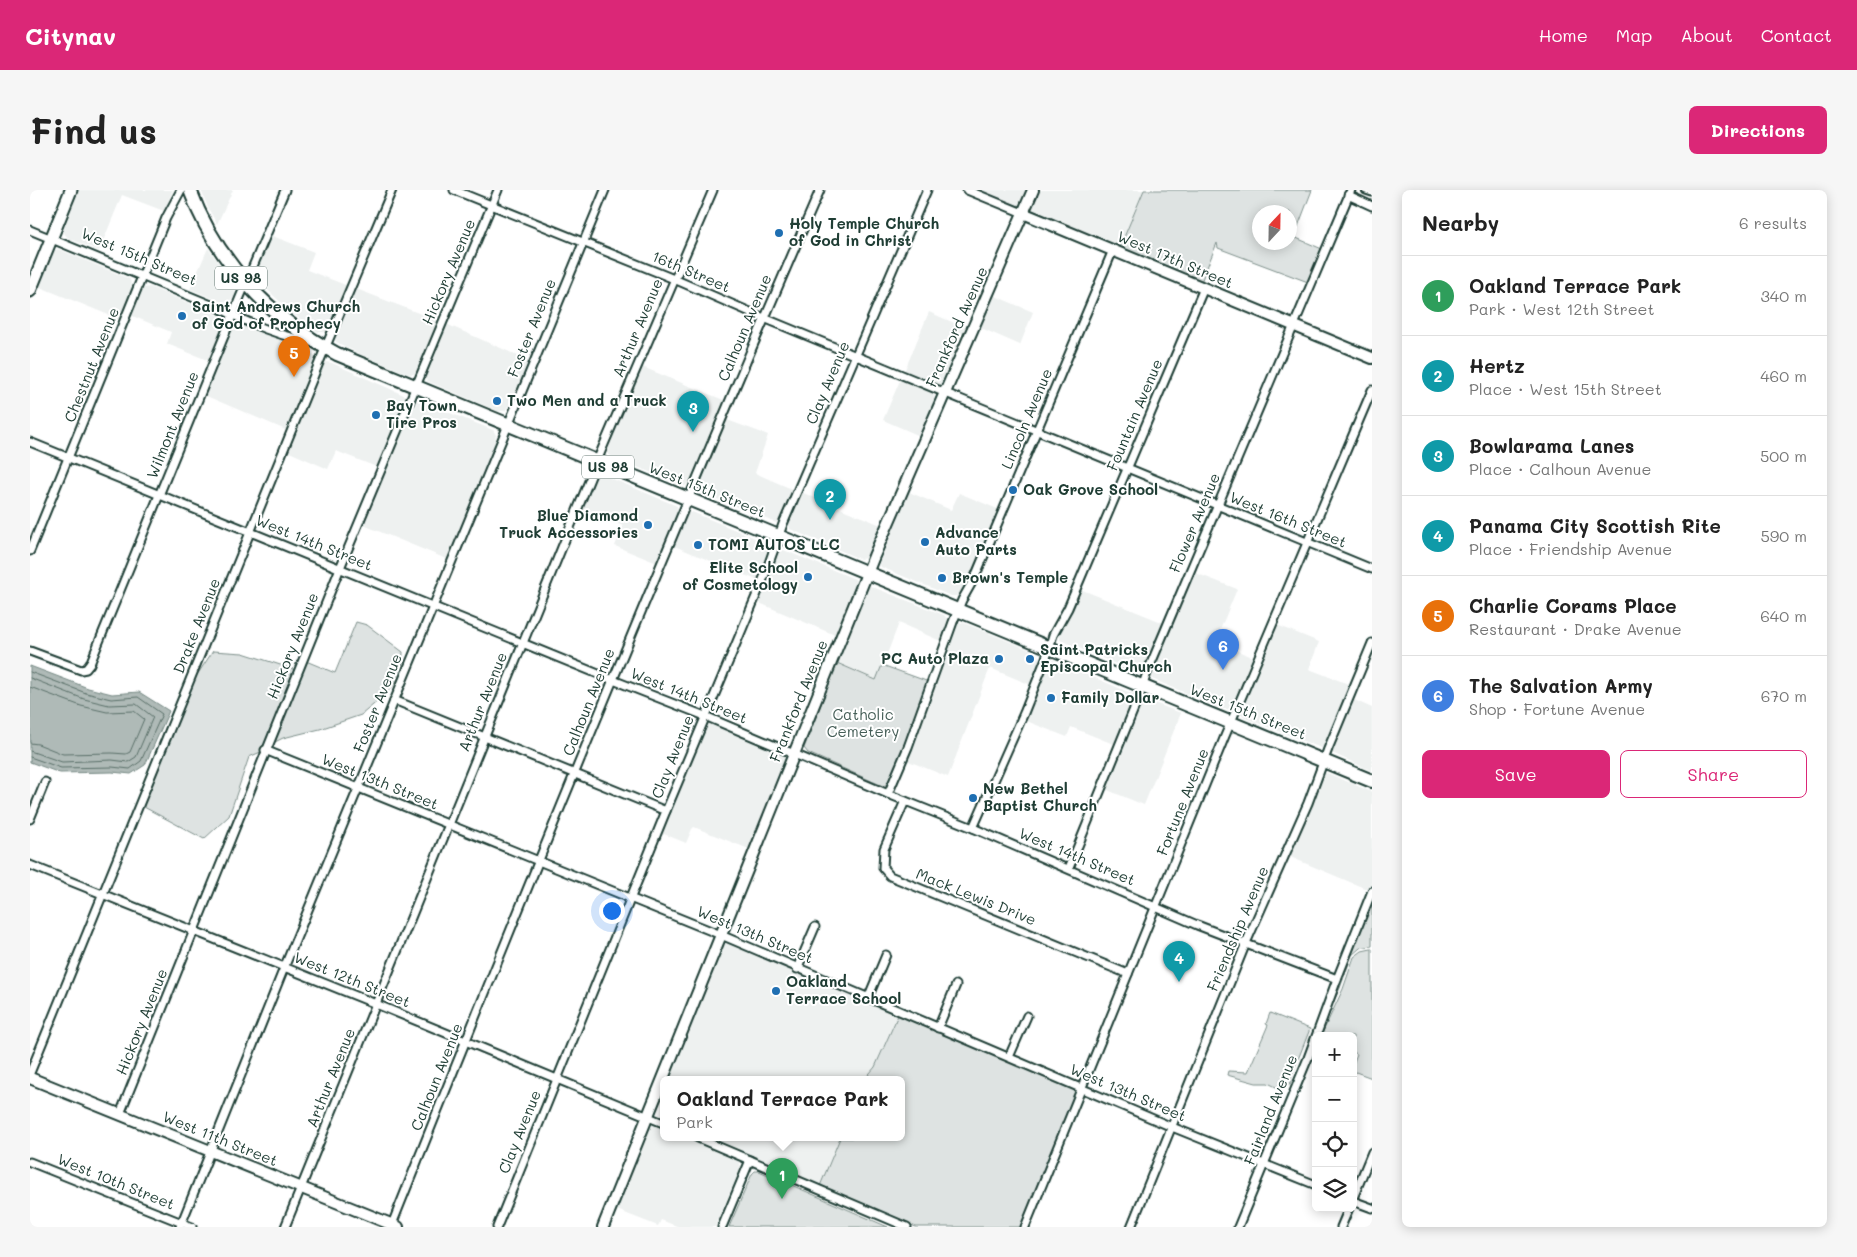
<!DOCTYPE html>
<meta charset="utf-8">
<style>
:root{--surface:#fff;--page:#f6f6f6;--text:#222;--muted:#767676;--line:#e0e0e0;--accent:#db2777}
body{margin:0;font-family:Mali,sans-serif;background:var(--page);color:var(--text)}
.controls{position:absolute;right:15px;bottom:15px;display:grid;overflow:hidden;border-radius:8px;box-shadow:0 2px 12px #0003}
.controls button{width:45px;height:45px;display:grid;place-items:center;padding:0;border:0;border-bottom:1px solid var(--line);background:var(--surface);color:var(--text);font:25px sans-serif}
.compass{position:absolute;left:1222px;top:15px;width:45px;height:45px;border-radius:50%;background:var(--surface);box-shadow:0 2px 12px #0003;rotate:22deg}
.you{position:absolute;left:581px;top:720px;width:18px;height:18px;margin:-12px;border:4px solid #fff;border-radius:50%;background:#1a73e8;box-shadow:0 0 0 8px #1a73e833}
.badge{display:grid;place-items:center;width:32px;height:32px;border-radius:50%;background:var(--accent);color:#fff;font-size:16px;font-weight:700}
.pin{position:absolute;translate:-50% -41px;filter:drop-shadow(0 1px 2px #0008)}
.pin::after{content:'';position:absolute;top:26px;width:18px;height:15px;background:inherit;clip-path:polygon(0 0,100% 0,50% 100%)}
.popup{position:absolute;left:630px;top:886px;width:245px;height:65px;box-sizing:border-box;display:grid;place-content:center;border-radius:8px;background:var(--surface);filter:drop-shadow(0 1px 4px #0005);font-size:16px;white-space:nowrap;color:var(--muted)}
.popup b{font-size:19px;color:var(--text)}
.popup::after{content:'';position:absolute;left:50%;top:100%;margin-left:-10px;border:10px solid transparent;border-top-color:var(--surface)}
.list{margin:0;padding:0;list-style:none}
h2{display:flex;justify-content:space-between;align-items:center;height:65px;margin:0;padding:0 20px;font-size:21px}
h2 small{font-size:16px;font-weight:400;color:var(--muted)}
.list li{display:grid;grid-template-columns:32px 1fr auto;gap:15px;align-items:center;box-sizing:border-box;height:80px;padding:0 20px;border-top:1px solid var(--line)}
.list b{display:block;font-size:19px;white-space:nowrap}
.list p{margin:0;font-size:16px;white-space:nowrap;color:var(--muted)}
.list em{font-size:16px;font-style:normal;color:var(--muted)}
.actions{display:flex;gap:10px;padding:15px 20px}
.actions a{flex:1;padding:11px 0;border:1px solid var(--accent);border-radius:8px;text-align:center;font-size:18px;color:var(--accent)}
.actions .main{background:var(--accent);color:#fff}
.icon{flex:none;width:28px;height:28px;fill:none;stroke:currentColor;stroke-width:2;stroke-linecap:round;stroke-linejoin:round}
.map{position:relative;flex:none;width:1342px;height:1037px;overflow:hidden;border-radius:8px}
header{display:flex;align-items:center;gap:30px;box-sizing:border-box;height:70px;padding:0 25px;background:var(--accent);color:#fff}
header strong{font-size:24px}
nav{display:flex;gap:28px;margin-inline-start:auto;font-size:18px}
.intro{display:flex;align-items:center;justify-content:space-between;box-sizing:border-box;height:120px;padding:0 30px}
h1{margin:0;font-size:35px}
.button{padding:12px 22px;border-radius:8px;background:var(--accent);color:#fff;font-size:18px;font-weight:700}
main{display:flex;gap:30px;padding:0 30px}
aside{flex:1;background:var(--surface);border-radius:8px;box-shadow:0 2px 12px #0003}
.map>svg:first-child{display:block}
.built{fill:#eef1f0}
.green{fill:#dee3e2;stroke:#7e908b;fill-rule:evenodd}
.water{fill:#afbab7;stroke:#758883}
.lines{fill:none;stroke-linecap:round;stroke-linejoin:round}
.shore{stroke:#596f68;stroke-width:1}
.minor-casing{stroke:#1f3d34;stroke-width:11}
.secondary-casing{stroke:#1f3d34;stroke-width:14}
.primary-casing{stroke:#1f3d34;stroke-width:15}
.trunk-casing{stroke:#1f3d34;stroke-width:16}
.minor{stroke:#fff;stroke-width:7}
.secondary{stroke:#fff;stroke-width:10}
.primary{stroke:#fff;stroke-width:11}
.trunk{stroke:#fff;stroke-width:12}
.poi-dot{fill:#1f6fb2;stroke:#fff;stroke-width:2}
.labels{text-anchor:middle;stroke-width:4;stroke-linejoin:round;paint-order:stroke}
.shield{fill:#fff;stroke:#627771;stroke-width:1}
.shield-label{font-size:14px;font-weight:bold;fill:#1f3d34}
.poi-label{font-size:15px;font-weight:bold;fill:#1f3d34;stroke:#fff;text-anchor:start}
.street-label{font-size:15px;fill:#1f3d34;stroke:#fff}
.park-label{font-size:15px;fill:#455e57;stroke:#fff}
</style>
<header>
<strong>Citynav</strong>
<nav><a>Home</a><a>Map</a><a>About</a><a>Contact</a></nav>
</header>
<div class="intro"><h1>Find us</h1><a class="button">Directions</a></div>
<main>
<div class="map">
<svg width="1342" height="1037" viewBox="0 0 1342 1037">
<rect width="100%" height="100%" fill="#fff"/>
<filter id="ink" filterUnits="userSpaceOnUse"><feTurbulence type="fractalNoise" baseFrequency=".02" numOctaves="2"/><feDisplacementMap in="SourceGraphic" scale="10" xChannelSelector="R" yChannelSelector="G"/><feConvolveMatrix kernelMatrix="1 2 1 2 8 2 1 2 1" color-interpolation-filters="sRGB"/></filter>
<g filter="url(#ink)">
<!-- built -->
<g class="built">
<path d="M49 0H143L134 21 92 5 69 61 38 48 34 43V39Z"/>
<path d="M171 0H203L187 34 178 18Z"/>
<path d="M950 0H999L992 14 986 17 949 1Z"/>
<path d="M1009 0H1114L1089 59 1003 22V13Z"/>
<path d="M240 45 284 62 277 80 318 96 296 142H288L262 123 226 89 227 78Z"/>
<path d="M178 58 206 97 204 107 199 111 192 112 160 99Z"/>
<path d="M28 59 100 89 102 100 91 130 10 97 23 61Z"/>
<path d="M120 97 190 126 192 138 180 171 137 154 141 142 100 125 108 105 114 98Z"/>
<path d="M324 98 409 131 390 177 384 184H379L330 164 306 152 305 147Z"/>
<path d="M963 105 1003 122 990 155 949 137Z"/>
<path d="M899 122 938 139 914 194 911 196 874 182Z"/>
<path d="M208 132 285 165 283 180 258 241 174 205 197 149 204 135Z"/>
<path d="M416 134 500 171 485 206 475 221H468L397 191 395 187 396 180Z"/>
<path d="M296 172 302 173 376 206V213L349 278 306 261 298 279 257 261 292 176Z"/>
<path d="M610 176 696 211 664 288 655 296 582 267 577 263Z"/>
<path d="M871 188 901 201 904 206V213L890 246 853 230Z"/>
<path d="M387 210 463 240 466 245 464 257 419 370 331 334 383 213Z"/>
<path d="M702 213 697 230 738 245 725 283 764 300 752 327 746 333 668 301V296Z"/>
<path d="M571 284 647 316 648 323 627 373 585 356 593 336 552 319 565 288Z"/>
<path d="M771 302 851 335 837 368 830 369 760 339 758 331Z"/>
<path d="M879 302 921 320 929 303 970 320 941 389 927 406H921L851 377 849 374Z"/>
<path d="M662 322 737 353 739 359 737 371 729 391 642 355 655 325Z"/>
<path d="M751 359 825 389 826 394 805 445 727 412 747 362Z"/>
<path d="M1163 382 1207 399 1185 452 1225 468 1204 516 1200 519H1194L1122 489 1120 485Z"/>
<path d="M840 396 914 425 918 430 913 452 869 433 847 490 807 473 837 400Z"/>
<path d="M1050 399 1134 433 1114 481 1107 483 1030 450V441Z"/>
<path d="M930 433H934L1005 462 1009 468 1010 474 1001 495 960 478 918 587 876 570 920 449 925 437Z"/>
<path d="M1247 435 1289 452 1279 479 1321 495 1296 554 1291 558 1215 528 1211 523 1212 516Z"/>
<path d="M1023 470 1103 504 1105 509 1086 555 1041 537 1037 547 994 530 1017 474Z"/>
<path d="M1113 509 1151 523 1114 615 1075 599Z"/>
<path d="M1322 509 1342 518V581L1302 563V558Z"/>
<path d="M677 531 753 562 755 565V569L719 659 664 637 662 639 656 653 634 644 630 647Z"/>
<path d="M1297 583 1342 602V692L1339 700 1258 666 1291 587 1293 584Z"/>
<path d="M697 753H702L869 823 845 877 834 890H639L692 757Z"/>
<path d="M627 934 633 936V948H660L705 967 709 971 711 977 685 1037H649L631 1030 628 1036 587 1020 619 938 623 935Z"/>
<path d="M677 948H810L790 996Z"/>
</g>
<!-- green -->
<g class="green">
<path d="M1114 0H1282L1264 47 1292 59 1278 92 1188 58 1187 53 1171 92 1089 59ZM1230 22H1260V52H1230Z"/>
<path d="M326 432 337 435 373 462 372 482 370 487 355 505 331 525 290 539 253 548 243 553 276 471 305 483Z"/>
<path d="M183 461 213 463 266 480 233 561 219 567 199 626 174 649 112 616 163 491Z"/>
<path d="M807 473 846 490 852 475 899 492 860 593 853 596 778 563 774 558Z"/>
<path d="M1340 715H1342V756L1330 758 1322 765 1310 798 1297 826Z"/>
<path d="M1341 759H1342V888L1323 881V874L1327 864 1323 862V846H1291L1313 799 1324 767 1332 761Z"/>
<path d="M869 823 1045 898 1046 902 992 1037H886L790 996 810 948H871V890H834L845 877Z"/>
<path d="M1240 823 1280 839 1261 887V893L1253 897H1246L1238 893H1226L1197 885 1198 881 1218 882 1238 835 1236 834Z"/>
<path d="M725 981H729L858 1037H699L722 984Z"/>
</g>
<!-- water -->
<path class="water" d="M0 476 58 498 82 504 109 502 139 521 115 575 101 584 82 582 30 583 0 572Z"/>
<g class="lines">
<!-- shore -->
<g class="shore">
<path d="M0 482 56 503 81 509 108 507 132 524 111 571 100 579 82 577 31 578 0 567"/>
<path d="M0 488 54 509 79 515 106 514 123 527 106 567 98 572 82 570 32 572 0 561"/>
<path d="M0 497 51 516 77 522 104 521 114 529 100 562 96 564 82 563 33 564 8 554 0 553"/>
</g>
<!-- minor casing -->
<g class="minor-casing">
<g id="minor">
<path d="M424 0 644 89 734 128 1342 379"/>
<path d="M937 0 993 23"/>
<path d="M1336 0 1342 2"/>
<path d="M1318 5 1342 16"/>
<path d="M0 40 191 119C220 134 249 146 281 152"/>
<path d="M0 252 583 490 675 526 858 604 943 638 1167 735 1307 789"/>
<path d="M0 361 136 28 151 0"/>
<path d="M0 461 51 480 56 479 60 474 208 112 255 0"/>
<path d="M364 510 636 621"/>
<path d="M235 560 691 745 1142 937 1286 995"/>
<path d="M858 604 878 557 923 432 932 410 945 387 1083 60"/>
<path d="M875 611 854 659 853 678 860 686 1098 784"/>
<path d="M0 629 15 592"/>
<path d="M943 638 994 523 1016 468 1023 445 1038 418 1174 98"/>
<path d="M0 675 346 814 633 933"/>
<path d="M1039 678 1108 509 1117 483 1321 0"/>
<path d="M767 779 785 737"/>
<path d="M838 808 856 765"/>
<path d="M908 838 926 795"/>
<path d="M979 867 997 826"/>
<path d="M0 883 291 168 362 0"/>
<path d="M90 924 310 378 468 0"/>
<path d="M668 948 877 1037"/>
<path d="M0 972 162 1037"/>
<path d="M1323 1008 1342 962"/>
<path d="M1323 1011 1342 1018"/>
<path d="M150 1037 254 778 575 0"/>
<path d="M255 1037 572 259 683 0"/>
<path d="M361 1037C500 689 641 343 790 0"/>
<path d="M467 1037 636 621 734 387 753 334 897 0"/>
<path d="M692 1037 720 970"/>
<path d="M995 1037 1195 546 1342 200"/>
<path d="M1101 1037 1216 753 1278 613 1298 559 1342 453"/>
<path d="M1208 1037 1278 868 1307 789 1342 701"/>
<path d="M1311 1037 1319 1018"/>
</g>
</g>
<!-- secondary casing -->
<g class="secondary-casing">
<g id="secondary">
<path d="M993 23 1342 168"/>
<path d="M0 888 368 1037"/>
<path d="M573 1037 844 366 1003 0"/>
</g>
</g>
<!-- primary casing -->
<g class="primary-casing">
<path id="primary" d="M0 101 41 0"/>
</g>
<!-- trunk casing -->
<g class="trunk-casing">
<path id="trunk" d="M160 0C186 71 241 129 307 164L1342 591"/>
</g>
<!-- minor -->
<use href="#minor" class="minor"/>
<!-- secondary -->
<use href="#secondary" class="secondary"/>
<!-- primary -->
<use href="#primary" class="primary"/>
<!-- trunk -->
<use href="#trunk" class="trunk"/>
</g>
</g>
<!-- markers -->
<g class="poi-dot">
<circle cx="749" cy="43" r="5"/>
<circle cx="152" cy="126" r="5"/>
<circle cx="467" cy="211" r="5"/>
<circle cx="346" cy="225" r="5"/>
<circle cx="983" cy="300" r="5"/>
<circle cx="618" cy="335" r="5"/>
<circle cx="895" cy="352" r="5"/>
<circle cx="668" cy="355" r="5"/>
<circle cx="778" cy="387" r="5"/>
<circle cx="912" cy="388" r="5"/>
<circle cx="969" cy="469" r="5"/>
<circle cx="1000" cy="469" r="5"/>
<circle cx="1021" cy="508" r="5"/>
<circle cx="943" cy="608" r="5"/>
<circle cx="746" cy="801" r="5"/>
</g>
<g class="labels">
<!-- shield labels -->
<g class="shield">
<rect x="185" y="76.5" width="52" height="23" rx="4"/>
<rect x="552" y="265.5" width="52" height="23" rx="4"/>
</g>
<g class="shield-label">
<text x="211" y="93">US 98</text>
<text x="578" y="282">US 98</text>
</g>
<!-- poi labels -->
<g class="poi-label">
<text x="759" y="39">Holy Temple Church<tspan x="759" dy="17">of God in Christ</tspan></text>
<text x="162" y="122">Saint Andrews Church<tspan x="162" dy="17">of God of Prophecy</tspan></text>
<text x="477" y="216">Two Men and a Truck</text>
<text x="356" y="221">Bay Town<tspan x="356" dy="17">Tire Pros</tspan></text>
<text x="993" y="305">Oak Grove School</text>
<text x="608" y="331" text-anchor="end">Blue Diamond<tspan x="608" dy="17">Truck Accessories</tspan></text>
<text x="905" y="348">Advance<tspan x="905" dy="17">Auto Parts</tspan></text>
<text x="678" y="360">TOMI AUTOS LLC</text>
<text x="768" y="383" text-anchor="end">Elite School<tspan x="768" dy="17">of Cosmetology</tspan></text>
<text x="922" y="393">Brown's Temple</text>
<text x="1010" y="465">Saint Patricks<tspan x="1010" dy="17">Episcopal Church</tspan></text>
<text x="959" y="474" text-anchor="end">PC Auto Plaza</text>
<text x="1031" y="513">Family Dollar</text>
<text x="953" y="604">New Bethel<tspan x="953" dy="17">Baptist Church</tspan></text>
<text x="756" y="797">Oakland<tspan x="756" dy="17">Terrace School</tspan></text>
</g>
<!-- street labels -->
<g class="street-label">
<text transform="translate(109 67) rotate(23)" y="5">West 15th Street</text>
<text transform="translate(1145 70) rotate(23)" y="5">West 17th Street</text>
<text transform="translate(419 82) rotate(-67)" y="5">Hickory Avenue</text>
<text transform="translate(661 82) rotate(23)" y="5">16th Street</text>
<text transform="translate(927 137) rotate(-66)" y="5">Frankford Avenue</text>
<text transform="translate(502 138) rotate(-68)" y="5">Foster Avenue</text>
<text transform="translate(608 138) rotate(-67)" y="5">Arthur Avenue</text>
<text transform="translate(715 138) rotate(-67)" y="5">Calhoun Avenue</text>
<text transform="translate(62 175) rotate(-68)" y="5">Chestnut Avenue</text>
<text transform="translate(798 193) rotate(-67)" y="5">Clay Avenue</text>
<text transform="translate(1105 225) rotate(-67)" y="5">Fountain Avenue</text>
<text transform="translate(997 229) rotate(-67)" y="5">Lincoln Avenue</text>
<text transform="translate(143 235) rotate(-68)" y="5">Wilmont Avenue</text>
<text transform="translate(677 300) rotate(22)" y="5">West 15th Street</text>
<text transform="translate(1258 330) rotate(22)" y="5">West 16th Street</text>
<text transform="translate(1165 333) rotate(-67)" y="5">Flower Avenue</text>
<text transform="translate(284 353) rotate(22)" y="5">West 14th Street</text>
<text transform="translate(167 436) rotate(-68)" y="5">Drake Avenue</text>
<text transform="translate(263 456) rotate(-68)" y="5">Hickory Avenue</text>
<text transform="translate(659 506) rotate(22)" y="5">West 14th Street</text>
<text transform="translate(769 511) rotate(-68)" y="5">Frankford Avenue</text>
<text transform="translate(453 512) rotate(-68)" y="5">Arthur Avenue</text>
<text transform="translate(559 512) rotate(-68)" y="5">Calhoun Avenue</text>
<text transform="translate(348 513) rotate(-68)" y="5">Foster Avenue</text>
<text transform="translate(1218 522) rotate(22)" y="5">West 15th Street</text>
<text transform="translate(643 567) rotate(-68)" y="5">Clay Avenue</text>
<text transform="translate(350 592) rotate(22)" y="5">West 13th Street</text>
<text transform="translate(1153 612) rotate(-68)" y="5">Fortune Avenue</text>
<text transform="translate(1047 667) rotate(23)" y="5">West 14th Street</text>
<text transform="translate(946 707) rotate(22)" y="5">Mack Lewis Drive</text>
<text transform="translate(1208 739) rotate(-67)" y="5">Friendship Avenue</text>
<text transform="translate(725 745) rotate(23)" y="5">West 13th Street</text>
<text transform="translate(322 790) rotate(22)" y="5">West 12th Street</text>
<text transform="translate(112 832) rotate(-68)" y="5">Hickory Avenue</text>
<text transform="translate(407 887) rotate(-68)" y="5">Calhoun Avenue</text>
<text transform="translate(301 888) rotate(-68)" y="5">Arthur Avenue</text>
<text transform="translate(1098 903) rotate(23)" y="5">West 13th Street</text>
<text transform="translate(1241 920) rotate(-68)" y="5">Fairland Avenue</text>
<text transform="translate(490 942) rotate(-68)" y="5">Clay Avenue</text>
<text transform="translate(190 949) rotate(22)" y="5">West 11th Street</text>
<text transform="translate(86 992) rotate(22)" y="5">West 10th Street</text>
</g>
<!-- park labels -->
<g class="park-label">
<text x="833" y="530">Catholic<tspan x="833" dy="17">Cemetery</tspan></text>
</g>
</g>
</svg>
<div class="controls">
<button>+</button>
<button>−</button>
<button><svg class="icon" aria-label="locate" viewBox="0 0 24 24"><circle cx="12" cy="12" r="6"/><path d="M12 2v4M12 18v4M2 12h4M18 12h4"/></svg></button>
<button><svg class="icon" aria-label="layers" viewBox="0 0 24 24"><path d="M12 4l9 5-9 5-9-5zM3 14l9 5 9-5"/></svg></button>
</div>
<svg class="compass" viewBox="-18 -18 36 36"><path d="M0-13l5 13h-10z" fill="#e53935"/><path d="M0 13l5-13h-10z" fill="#767676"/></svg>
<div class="you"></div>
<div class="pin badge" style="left:752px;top:1009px;background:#2e9e5b">1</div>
<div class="popup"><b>Oakland Terrace Park</b>Park</div>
<div class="pin badge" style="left:800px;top:330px;background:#0f9aa8">2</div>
<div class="pin badge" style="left:663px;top:242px;background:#0f9aa8">3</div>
<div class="pin badge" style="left:1149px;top:792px;background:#0f9aa8">4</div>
<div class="pin badge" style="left:264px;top:187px;background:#e8710a">5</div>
<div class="pin badge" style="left:1193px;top:480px;background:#3f7fe0">6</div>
</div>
<aside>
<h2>Nearby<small>6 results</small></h2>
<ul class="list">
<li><span class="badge" style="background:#2e9e5b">1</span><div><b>Oakland Terrace Park</b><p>Park · West 12th Street</p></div><em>340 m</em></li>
<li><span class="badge" style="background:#0f9aa8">2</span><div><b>Hertz</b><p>Place · West 15th Street</p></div><em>460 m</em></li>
<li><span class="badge" style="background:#0f9aa8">3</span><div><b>Bowlarama Lanes</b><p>Place · Calhoun Avenue</p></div><em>500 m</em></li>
<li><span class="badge" style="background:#0f9aa8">4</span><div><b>Panama City Scottish Rite</b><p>Place · Friendship Avenue</p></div><em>590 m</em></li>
<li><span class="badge" style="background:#e8710a">5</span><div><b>Charlie Corams Place</b><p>Restaurant · Drake Avenue</p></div><em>640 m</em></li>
<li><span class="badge" style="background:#3f7fe0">6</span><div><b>The Salvation Army</b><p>Shop · Fortune Avenue</p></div><em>670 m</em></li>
</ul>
<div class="actions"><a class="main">Save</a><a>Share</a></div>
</aside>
</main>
